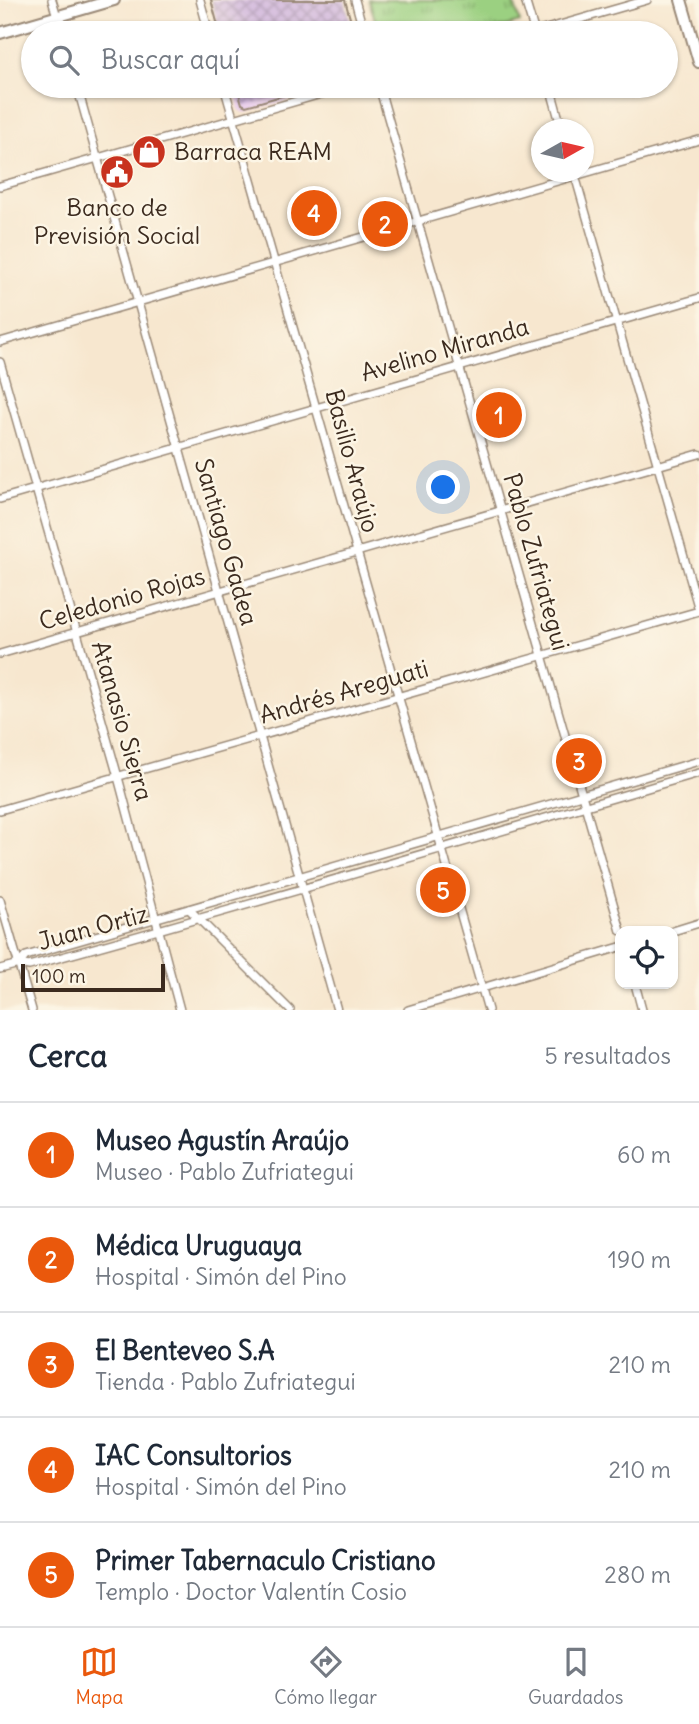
<!DOCTYPE html>
<html lang="es">
<meta charset="utf-8">
<style>
:root{--surface:#fff;--page:#f6f6f7;--text:#1f2937;--muted:#747a83;--line:#e0e1e3;--accent:#ea580c}
body{margin:0;font-family:Delius,sans-serif;background:var(--page);color:var(--text)}
.controls{position:absolute;right:21px;bottom:21px;display:grid;overflow:hidden;border-radius:14px;box-shadow:0 2px 5px #0004}
.controls button{width:63px;height:63px;display:grid;place-items:center;padding:0;border:0;border-bottom:2px solid var(--line);background:var(--surface);color:var(--text);font:35px sans-serif}
.compass{position:absolute;left:531px;top:119px;width:63px;height:63px;border-radius:50%;background:var(--surface);box-shadow:0 2px 5px #0004;rotate:82deg}
.scale{position:absolute;left:21px;bottom:18px;width:144px;box-sizing:border-box;padding-left:7px;border:4px solid #3b2a1e;border-top:0;font-size:19px;line-height:24px;white-space:nowrap;color:#3b2a1e;-webkit-text-stroke:5px #fcf5e5;paint-order:stroke}
.you{position:absolute;left:444px;top:488px;width:24px;height:24px;margin:-18px;border:5px solid #fff;border-radius:50%;background:#1a73e8;box-shadow:0 0 0 10px #1a73e833}
.badge{display:grid;place-items:center;width:46px;height:46px;border-radius:50%;background:var(--accent);color:#fff;font-size:23px;font-weight:700}
.pin{position:absolute;translate:-50% -50%;border:4px solid #fff;box-shadow:0 2px 7px #0006}
.list{margin:0;padding:0;list-style:none}
h2{display:flex;justify-content:space-between;align-items:center;height:91px;margin:0;padding:0 28px;font-size:30px}
h2 small{font-size:23px;font-weight:400;color:var(--muted)}
.list li{display:grid;grid-template-columns:46px 1fr auto;gap:21px;align-items:center;box-sizing:border-box;height:105px;padding:0 28px;border-top:2px solid var(--line)}
.list b{display:block;font-size:26px;white-space:nowrap}
.list p{margin:0;font-size:23px;white-space:nowrap;color:var(--muted)}
.list em{font-size:23px;font-style:normal;color:var(--muted)}
.icon{flex:none;width:38px;height:38px;fill:none;stroke:currentColor;stroke-width:2;stroke-linecap:round;stroke-linejoin:round}
.map{position:relative;flex:none;width:699px;height:1010px;overflow:hidden}
.search{position:absolute;background:var(--surface);box-shadow:0 2px 5px #0004;left:21px;right:21px;top:21px;height:77px;display:flex;align-items:center;gap:18px;box-sizing:border-box;padding:0 24px;border-radius:38px;color:var(--muted);font-size:26px}
.sheet{height:616px;background:var(--surface)}
nav{display:flex;justify-content:space-around;align-items:center;box-sizing:border-box;height:98px;border-top:2px solid var(--line);background:var(--surface);font-size:19px;color:var(--muted)}
nav a{display:grid;justify-items:center;gap:4px}
nav .on{color:var(--accent)}
.map>svg:first-child{display:block}
.built{fill:#ebd1eb}
.park{fill:url(#park-tufts);stroke:#6b7d50;stroke-width:2}
.building{fill:url(#building-cross-hatch)}
.lines{fill:none;stroke-linecap:round;stroke-linejoin:round}
.street-casing{stroke:#998876;stroke-width:10}
.secondary-casing{stroke:#998876;stroke-width:14}
.street{stroke:#fff;stroke-width:7}
.secondary{stroke:#fff;stroke-width:10}
.labels{text-anchor:middle;stroke-width:5;stroke-linejoin:round;paint-order:stroke}
.poi-label{font-size:24px;fill:#3b2a1e;stroke:#fcf5e5;text-anchor:start}
.street-label{font-size:24px;fill:#3b2a1e;stroke:#fcf5e5}
</style>
<div class="map">
<svg width="699" height="1010" viewBox="0 0 699 1010">
<defs>
<pattern id="park-tufts" width="24" height="20" patternUnits="userSpaceOnUse" patternTransform="scale(1.75)"><rect width="24" height="20" fill="#9bd081"/><path d="M3 7l-1-3M5 7V3M7 7l1-3M15 17l-1-3M17 17v-4M19 17l1-3" fill="none" stroke="#80a969"/></pattern>
<pattern id="building-cross-hatch" width="8" height="8" patternUnits="userSpaceOnUse" patternTransform="scale(1.75)"><rect width="8" height="8" fill="#d1b7de"/><path d="M0 0l8 8M0 8l8-8" fill="none" stroke="#ab95b3"/></pattern>
</defs>
<rect width="100%" height="100%" fill="#fcf5e5"/>
<filter id="ink" filterUnits="userSpaceOnUse"><feTurbulence type="fractalNoise" baseFrequency=".0143" numOctaves="2"/><feDisplacementMap in="SourceGraphic" scale="14" xChannelSelector="R" yChannelSelector="G"/><feConvolveMatrix kernelMatrix="1 2 1 2 8 2 1 2 1" color-interpolation-filters="sRGB"/></filter>
<filter id="wash" filterUnits="userSpaceOnUse"><feTurbulence type="fractalNoise" baseFrequency=".00686" numOctaves="4" result="noise"/><feDisplacementMap in="SourceGraphic" scale="28" xChannelSelector="R" yChannelSelector="G"/><feGaussianBlur stdDeviation="1.57" result="paint"/><feColorMatrix in="noise" values="0 0 0 0 0 0 0 0 0 0 0 0 0 0 0 0 0 1.4 0 .05"/><feComposite in="paint" operator="in"/></filter>
<g filter="url(#wash)">
<rect width="100%" height="100%" fill="#f7e7cf"/>
<!-- built -->
<path class="built" d="M234 86H341L245 113 239 110Z"/>
<!-- park -->
<path class="park" d="M369 0H513L520 22 482 33H379Z"/>
<g id="blocks">
<!-- building -->
<g class="building">
<path d="M211 0H345L354 33H220Z"/>
<path d="M237 86H309L310 88 246 106 242 104Z"/>
</g>
</g>
</g>
<g filter="url(#ink)">
<use href="#blocks" fill-opacity="0" stroke="#998876" stroke-width="2"/>
<g class="lines">
<!-- street casing -->
<g class="street-casing">
<g id="street">
<path d="M52 0 62 33"/>
<path d="M200 0 209 33"/>
<path d="M355 0 364 33"/>
<path d="M525 0 535 33"/>
<path d="M532 33 647 0"/>
<path d="M77 86 337 1010"/>
<path d="M224 86 488 1010"/>
<path d="M379 86 621 931"/>
<path d="M550 86 562 130"/>
<path d="M574 172 699 610"/>
<path d="M0 186 349 86"/>
<path d="M0 342 699 140"/>
<path d="M0 362 118 777 180 1010"/>
<path d="M0 499 699 298"/>
<path d="M0 654 699 454"/>
<path d="M0 810 699 611"/>
<path d="M0 900 32 1010"/>
<path d="M189 909 290 1010"/>
<path d="M673 931 699 923"/>
<path d="M19 964 26 956 699 761"/>
<path d="M0 969 19 964 29 966C253 905 476 838 699 773"/>
<path d="M635 984 642 1010"/>
<path d="M408 1010 620 947"/>
</g>
</g>
<!-- secondary casing -->
<g class="secondary-casing">
<g id="secondary">
<path d="M681 0 699 62"/>
<path d="M0 33 114 0"/>
</g>
</g>
<!-- street -->
<use href="#street" class="street"/>
<!-- secondary -->
<use href="#secondary" class="secondary"/>
</g>
</g>
<!-- icons -->
<defs>
<g id="shop-disc" transform="scale(1.75)"><circle r="9.5" fill="#c8321e" stroke="#fcf5e5"/><path d="M-5-2.5h2.3a2.7 3.5 0 0 1 5.4 0H5L5.5 6h-11ZM-1.5-2.5h3a1.5 2.3 0 0 0-3 0Z" fill="#fff"/></g>
<g id="civic-disc" transform="scale(1.75)"><circle r="9.5" fill="#c8321e" stroke="#fcf5e5"/><path d="M-.6-6.5H3V-4.5H.6V-3L4-1V1h2V6H-6V1h2V-1L-.6-3ZM-1.2 2.5V6h2.4V2.5Z" fill="#fff"/></g>
</defs>
<g fill-rule="evenodd">
<use href="#shop-disc" x="149" y="152"/>
<use href="#civic-disc" x="117" y="172"/>
</g>
<g class="labels">
<!-- poi labels -->
<g class="poi-label">
<text x="174" y="160">Barraca REAM</text>
<text x="117" y="216" text-anchor="middle">Banco de<tspan x="117" dy="28">Previsión Social</tspan></text>
</g>
<!-- street labels -->
<g class="street-label">
<text transform="translate(445 350) rotate(-16)" y="8">Avelino Miranda</text>
<text transform="translate(352 461) rotate(75)" y="8">Basilio Araújo</text>
<text transform="translate(226 542) rotate(74)" y="8">Santiago Gadea</text>
<text transform="translate(536 562) rotate(74)" y="8">Pablo Zufriategui</text>
<text transform="translate(122 599) rotate(-16)" y="8">Celedonio Rojas</text>
<text transform="translate(344 692) rotate(-16)" y="8">Andrés Areguati</text>
<text transform="translate(122 721) rotate(74)" y="8">Atanasio Sierra</text>
<text transform="translate(93 928) rotate(-15)" y="8">Juan Ortiz</text>
</g>
</g>
</svg>
<div class="controls">
<button><svg class="icon" aria-label="locate" viewBox="0 0 24 24"><circle cx="12" cy="12" r="6"/><path d="M12 2v4M12 18v4M2 12h4M18 12h4"/></svg></button>
</div>
<svg class="compass" viewBox="-18 -18 36 36"><path d="M0-13l5 13h-10z" fill="#e53935"/><path d="M0 13l5-13h-10z" fill="#747a83"/></svg>
<div class="scale">100 m</div>
<div class="you"></div>
<div class="pin badge" style="left:499px;top:415px">1</div>
<div class="pin badge" style="left:385px;top:224px">2</div>
<div class="pin badge" style="left:579px;top:761px">3</div>
<div class="pin badge" style="left:314px;top:213px">4</div>
<div class="pin badge" style="left:443px;top:890px">5</div>
<div class="search"><svg class="icon" aria-label="search" viewBox="0 0 24 24"><circle cx="10" cy="10" r="6"/><path d="M15 15l6 6"/></svg>Buscar aquí</div>
</div>
<section class="sheet">
<h2>Cerca<small>5 resultados</small></h2>
<ul class="list">
<li><span class="badge">1</span><div><b>Museo Agustín Araújo</b><p>Museo · Pablo Zufriategui</p></div><em>60 m</em></li>
<li><span class="badge">2</span><div><b>Médica Uruguaya</b><p>Hospital · Simón del Pino</p></div><em>190 m</em></li>
<li><span class="badge">3</span><div><b>El Benteveo S.A</b><p>Tienda · Pablo Zufriategui</p></div><em>210 m</em></li>
<li><span class="badge">4</span><div><b>IAC Consultorios</b><p>Hospital · Simón del Pino</p></div><em>210 m</em></li>
<li><span class="badge">5</span><div><b>Primer Tabernaculo Cristiano</b><p>Templo · Doctor Valentín Cosio</p></div><em>280 m</em></li>
</ul>
</section>
<nav>
<a class="on"><svg class="icon" aria-label="map" viewBox="0 0 24 24"><path d="M3 6l6-2 6 2 6-2v14l-6 2-6-2-6 2zM9 4v14M15 6v14"/></svg>Mapa</a>
<a><svg class="icon" aria-label="directions" viewBox="0 0 24 24"><path d="M12 3l9 9-9 9-9-9zM9 14v-3h6M13 9l2 2-2 2"/></svg>Cómo llegar</a>
<a><svg class="icon" aria-label="saved" viewBox="0 0 24 24"><path d="M7 4h10v16l-5-4-5 4z"/></svg>Guardados</a>
</nav>
